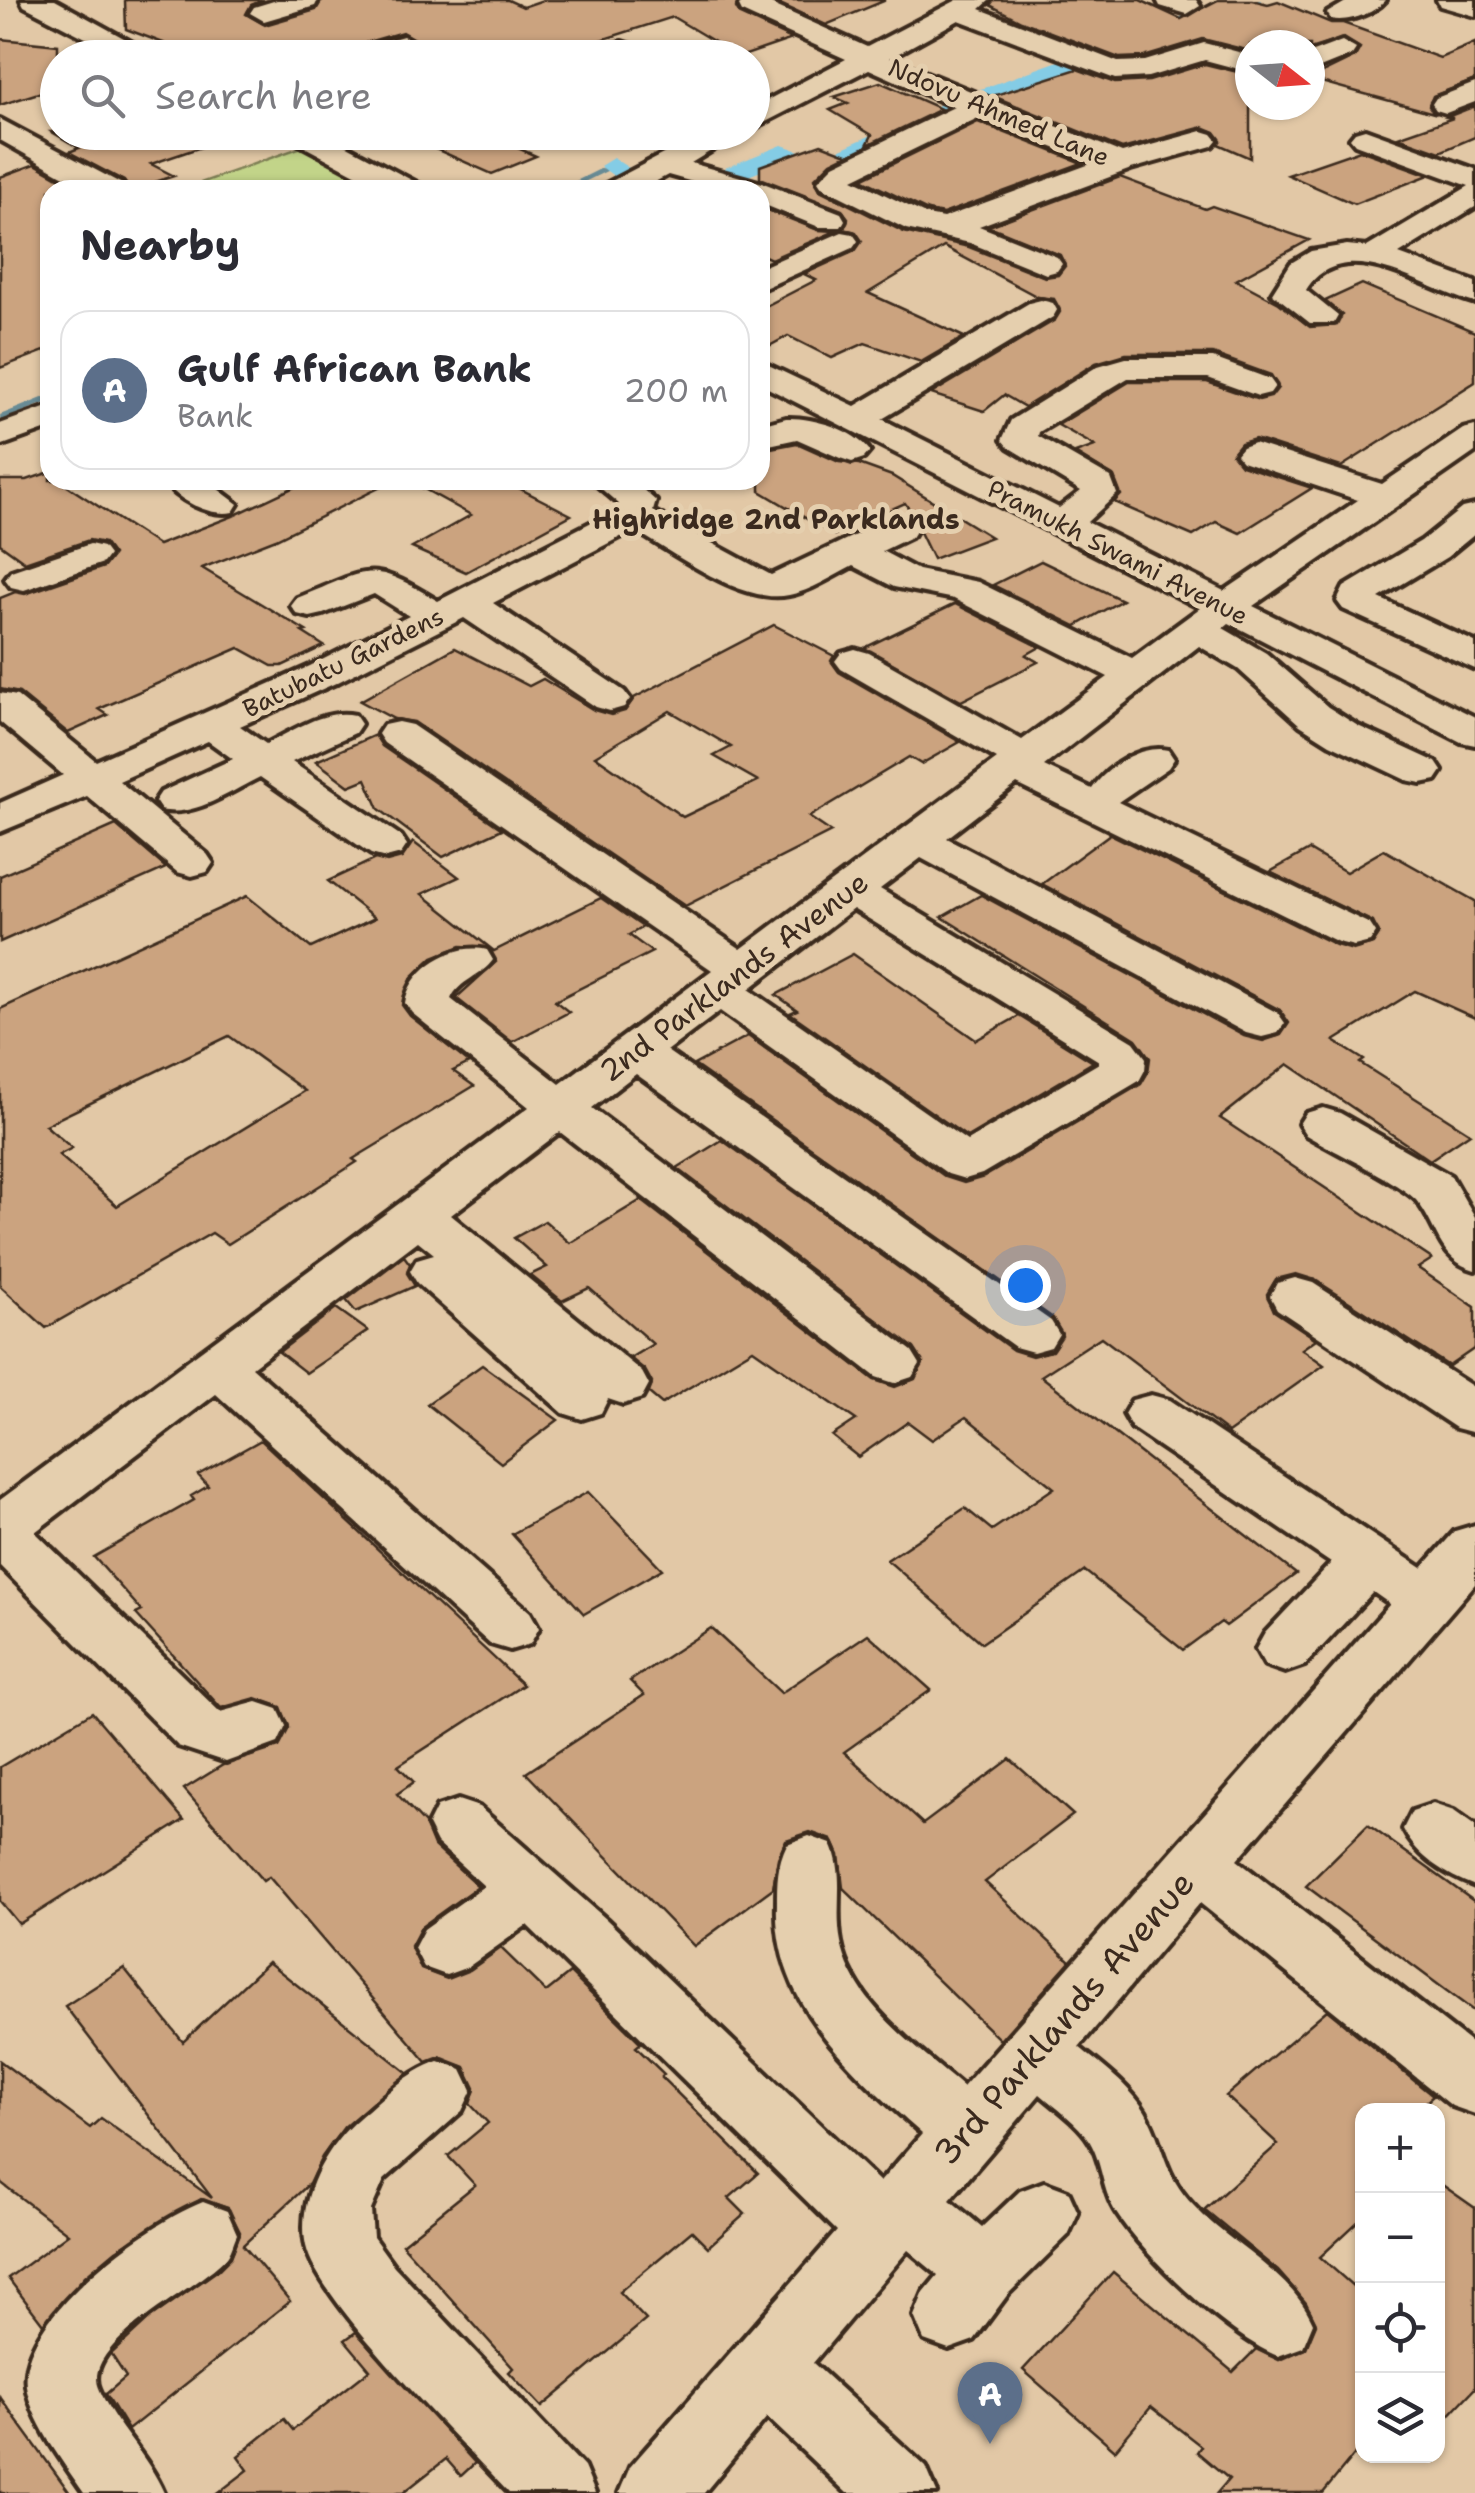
<!DOCTYPE html>
<meta charset="utf-8">
<style>
:root{--surface:#fff;--page:#f7f7f7;--text:#2b2b33;--muted:#7c7c81;--line:#e1e1e2;--accent:#0b8043}
body{margin:0;font-family:"Shantell Sans",sans-serif;background:var(--page);color:var(--text)}
.controls{position:absolute;right:30px;bottom:30px;display:grid;overflow:hidden;border-radius:20px;box-shadow:0 2px 8px #0004}
.controls button{width:90px;height:90px;display:grid;place-items:center;padding:0;border:0;border-bottom:2px solid var(--line);background:var(--surface);color:var(--text);font:50px sans-serif}
.compass{position:absolute;left:1235px;top:30px;width:90px;height:90px;border-radius:50%;background:var(--surface);box-shadow:0 2px 8px #0004;rotate:107deg}
.you{position:absolute;left:1025px;top:1285px;width:35px;height:35px;margin:-25px;border:8px solid #fff;border-radius:50%;background:#1a73e8;box-shadow:0 0 0 15px #1a73e833}
.badge{display:grid;place-items:center;width:65px;height:65px;border-radius:50%;background:var(--accent);color:#fff;font-size:32px;font-weight:700}
.pin{position:absolute;translate:-50% -82px;filter:drop-shadow(0 2px 5px #0008)}
.pin::after{content:'';position:absolute;top:52px;width:35px;height:30px;background:inherit;clip-path:polygon(0 0,100% 0,50% 100%)}
.list{margin:0;padding:0;list-style:none}
h2{display:flex;justify-content:space-between;align-items:center;height:130px;margin:0;padding:0 40px;font-size:42px}
h2 small{font-size:32px;font-weight:400;color:var(--muted)}
.list li{display:grid;grid-template-columns:65px 1fr auto;gap:30px;align-items:center;box-sizing:border-box;height:160px;margin:0 20px 20px;padding:0 20px;border:2px solid var(--line);border-radius:30px}
.list b{display:block;font-size:38px;white-space:nowrap}
.list p{margin:0;font-size:32px;white-space:nowrap;color:var(--muted)}
.list em{font-size:32px;font-style:normal;color:var(--muted)}
.icon{flex:none;width:55px;height:55px;fill:none;stroke:currentColor;stroke-width:2;stroke-linecap:round;stroke-linejoin:round}
.map{position:relative;flex:none;width:1475px;height:2493px;overflow:hidden}
.search{position:absolute;background:var(--surface);box-shadow:0 2px 8px #0004;left:40px;top:40px;width:730px;height:110px;display:flex;align-items:center;gap:25px;box-sizing:border-box;padding:0 35px;border-radius:55px;color:var(--muted);font-size:38px}
.panel{position:absolute;background:var(--surface);box-shadow:0 2px 8px #0004;left:40px;top:180px;width:730px;height:310px;border-radius:30px}
.map>svg:first-child{display:block}
.green{fill:#c2d489;stroke:#7e7f54;stroke-width:2.5}
.lines{fill:none;stroke-linecap:round;stroke-linejoin:round}
.stream{fill:#678b95;fill-rule:evenodd}
.canal{fill:#84cce5;fill-rule:evenodd}
.building{fill:#cba37f;stroke:#3b2a1e;stroke-width:2.5;fill-rule:evenodd}
.minor-casing{stroke:#3b2a1e;stroke-width:8}
.minor{fill:#e5cfae;fill-rule:evenodd}
.labels{text-anchor:middle;stroke-width:10;stroke-linejoin:round;paint-order:stroke}
.far-street-label{font-size:25px;fill:#3b2a1e;stroke:#e5cfae}
.far-neighbourhood-label{font-size:28px;font-weight:bold;fill:#3b2a1e;stroke:#e5cfae}
.street-label{font-size:30px;fill:#3b2a1e;stroke:#e5cfae}
.near-street-label{font-size:35px;fill:#3b2a1e;stroke:#e5cfae}
</style>
<div class="map">
<svg width="1475" height="2493" viewBox="0 0 1475 2493">
<rect width="100%" height="100%" fill="#e2c8a6"/>
<filter id="ink" filterUnits="userSpaceOnUse"><feTurbulence type="fractalNoise" baseFrequency=".01" numOctaves="2"/><feDisplacementMap in="SourceGraphic" scale="20" xChannelSelector="R" yChannelSelector="G"/><feConvolveMatrix kernelMatrix="1 2 1 2 8 2 1 2 1" color-interpolation-filters="sRGB"/></filter>
<g filter="url(#ink)">
<!-- green -->
<path class="green" d="M307 145 390 190H181Z"/>
<g class="lines">
<!-- stream -->
<g class="stream">
<path d="M610 164 617 166 568 190H558Z"/>
<path d="M50 395V401L0 421V415Z"/>
</g>
<!-- canal -->
<g class="canal">
<path d="M1228 0H1261L1258 5 971 109 830 172 821 175 783 162 714 190H679L683 185 782 145 820 158 953 99Z"/>
<path d="M613 158 664 190H633L600 166Z"/>
</g>
</g>
<!-- building -->
<g class="building">
<path d="M125 0H264L251 5 246 14 265 25 316 10 322 0H508L523 7 543 0H739L736 8 740 15 792 39 740 57 673 17 545 58H404L421 44 402 32 347 48 340 58H203L126 29Z"/>
<path d="M771 0H884V1L826 25Z"/>
<path d="M994 0H1140L1181 19 1218 0H1252L1268 4 1278 1 1331 23H1343L1440 58 1475 43V80L1433 96 1429 106 1434 113 1310 79 1355 57 1360 48 1344 38 1310 49V45H1250V51L1203 39 1144 57 1119 58 1021 21 990 5Z"/>
<path d="M0 39 58 45V87L0 105Z"/>
<path d="M1205 64 1250 75V158L1218 144 1221 140 1215 132 1203 127 1122 149 993 96 1077 69 1115 83 1149 81Z"/>
<path d="M880 82 941 109 867 145 872 135 830 110 848 103 834 97Z"/>
<path d="M1475 106V137L1440 152 1398 137 1453 118 1447 117Z"/>
<path d="M978 122 1082 163 943 214 928 211 862 179Z"/>
<path d="M52 132H224L225 139 151 164 174 176 130 190 124 181 69 152 79 148Z"/>
<path d="M397 132H481L536 156 492 174Z"/>
<path d="M821 144 847 154 831 162 815 178 820 190 904 232 969 247 1045 277 1058 275 1065 266 1060 255 989 226 1120 177 1205 209 1212 206 1309 240 1236 280 1279 303 1310 327 1337 325 1342 315 1325 301 1362 284 1475 332V382L1341 467 1255 439 1241 443 1232 454 1241 465 1312 488 1240 533 1216 522 1193 536 1114 502 1121 495 1114 477 1075 453 1095 446 1058 425 1129 382H1207L1259 400 1271 397 1278 388 1271 375 1213 354H1126L1096 363 1025 407 1004 395 984 411 931 394 1055 320 1060 312 1054 299 1038 297 944 247 868 293 964 337 921 362 865 343 832 358 788 336 760 351V309L816 280 804 274 855 251 862 241 856 232 844 229 848 218 842 210 760 178V166Z"/>
<path d="M1360 150 1429 175 1354 204 1288 175Z"/>
<path d="M35 164 81 190H50V349L0 368V177Z"/>
<path d="M760 207 818 230 836 231 771 259 760 254Z"/>
<path d="M797 443 839 462 859 464 892 476 991 537 933 559 920 532 921 526 905 503 834 535 760 491V450Z"/>
<path d="M50 472V480H58L158 545 233 516 309 480H395L276 539 202 568 306 631 302 632 324 646 282 666H272L239 648 99 709 108 715 68 733 19 693 0 689V598L15 592 25 594 104 567 113 555 104 543 89 540 25 562 0 544V480H27Z"/>
<path d="M408 480H503L571 515 466 572 412 548 471 515Z"/>
<path d="M1041 561 1122 600 1076 626 993 585Z"/>
<path d="M955 604 1040 647 1026 655 1038 662 961 701 864 648Z"/>
<path d="M774 625 834 656 831 661 839 672 960 742 921 764 909 757 809 817 831 832 685 906 414 722 394 719 360 701 455 648 529 686 543 679 594 710 611 715 625 711 634 698ZM670 711 731 747 714 756 758 781 683 817 595 756Z"/>
<path d="M375 735 382 746 502 829 443 857 379 809 366 779 349 786 316 761Z"/>
<path d="M116 825 166 868 0 942V876Z"/>
<path d="M1110 834 1336 945 1353 950 1373 944 1379 935 1373 922 1270 872 1309 850 1346 872 1384 850 1475 901V1018L1415 991 1334 1041 1364 1060 1360 1063 1470 1133 1430 1160 1288 1064 1220 1118 1432 1259 1418 1268 1475 1307V1348L1449 1366 1315 1280 1296 1274 1276 1279 1267 1294 1274 1311 1316 1339 1302 1349 1324 1365 1228 1433 1101 1337 1041 1376 1296 1574 1226 1626 1221 1622 1183 1650 1085 1571 982 1643 887 1560 965 1508 992 1530 1054 1488 966 1417 932 1440 908 1422 858 1457 832 1436 856 1420 753 1349 662 1404 649 1393 652 1383 645 1370 630 1358 653 1344 589 1288 562 1301 530 1275 547 1267 514 1238 545 1221 570 1243 641 1200 874 1380 895 1387 915 1379 923 1362 914 1348 677 1168 722 1140 1013 1350 1032 1356 1052 1351 1062 1336 1053 1318 694 1065 748 1036 946 1177 964 1183 984 1177 1141 1084 1148 1072 1150 1058 1136 1039 942 917 981 895 1244 1036 1263 1041 1281 1035 1289 1023 1280 1010 1042 884Z"/>
<path d="M413 842 459 877 422 894 494 951 601 898 643 927 629 935 652 952 555 1001 569 1012 512 1042 456 998 496 962 490 948 461 946 433 957 412 977 402 1005 410 1016 469 1063 453 1071 474 1086 353 1159 357 1162 228 1244 212 1233 46 1328 0 1286V1009L247 896 311 948 375 918 328 881 375 859 387 862 402 858ZM229 1036 305 1091 117 1206 59 1155 72 1148 45 1125Z"/>
<path d="M853 954 976 1040 1019 1016 1093 1062 967 1137 790 1013 797 1010 776 995Z"/>
<path d="M404 1256 410 1264 407 1273 415 1286 356 1312 346 1300Z"/>
<path d="M336 1308 368 1331 306 1373 279 1352Z"/>
<path d="M482 1365 558 1420 501 1463 427 1404Z"/>
<path d="M261 1440 523 1685 398 1766 414 1782 397 1794 425 1824 434 1846 478 1886 421 1927 411 1946 421 1969 447 1979 470 1970 501 1948 546 1992 570 1973 641 2043 636 2047 664 2074 661 2077 758 2173 729 2198 745 2214 708 2247 692 2231 619 2292 646 2320 542 2407 509 2372 513 2368 402 2244 475 2185 448 2156 488 2123 470 2104 475 2088 465 2067 440 2057 427 2062 269 1877 263 1881 184 1789 223 1765 279 1747 289 1728 281 1707 256 1698 221 1708 136 1614 142 1611 94 1557 194 1500 191 1496 208 1486 198 1475Z"/>
<path d="M588 1492 662 1569 584 1614 512 1534Z"/>
<path d="M711 1628 781 1693 868 1634 931 1690 844 1752 923 1824 1010 1759 1073 1815 985 1882 1070 1961 1000 2040 843 1888 839 1855 832 1840 810 1832 786 1840 778 1858 773 1888 694 1946 526 1773 644 1695 630 1681Z"/>
<path d="M92 1712 184 1820 19 1924 0 1901V1767Z"/>
<path d="M1368 1825 1475 1902V2012L1306 1886Z"/>
<path d="M268 1962 408 2073 344 2127 322 2157 309 2184 243 2245 290 2301 128 2430 106 2394 126 2377 111 2354 150 2318 218 2270 231 2257 240 2232 228 2208 201 2199 116 2250 85 2276 43 2324 8 2278 68 2234 0 2182V2061L90 2128 101 2118 212 2198 65 2006 124 1968 183 2042Z"/>
<path d="M1327 2010 1433 2096 1417 2110H1362V2218L1320 2257 1362 2294V2445L1323 2493H1217L1229 2479 1197 2452 1201 2446 1151 2407 1115 2450 1023 2370 1113 2272 1233 2372 1256 2349 1279 2360 1306 2348 1316 2324 1306 2303 1278 2271 1204 2210 1278 2144 1226 2096Z"/>
<path d="M1438 2182 1475 2208V2388L1438 2427Z"/>
<path d="M356 2332 475 2463 461 2476 446 2459 403 2493H218L248 2470 238 2456 284 2419 293 2430 370 2370 345 2340Z"/>
<path d="M0 2397 70 2493H0Z"/>
</g>
<g class="lines">
<!-- minor casing -->
<g class="minor-casing">
<g id="minor">
<path d="M21 0H55L160 58H124L24 6Z"/>
<path d="M277 0H318L315 6 264 21 250 13 254 7Z"/>
<path d="M744 0H762L867 47 957 0H990L980 9 1118 62 1145 61 1204 43 1250 55V72L1205 60 1148 77 1115 79 959 20 890 58 1122 153 1202 131 1212 134 1217 140 1212 146 1131 169 979 226 1057 257 1062 264 1057 271 1046 274 970 243 906 229 822 187 818 181 834 165 954 107 869 69 752 129V108L846 59 742 12 739 6ZM978 118 1093 163 943 218 927 215 853 179Z"/>
<path d="M1157 0H1196L1200 6 1187 14 1160 6Z"/>
<path d="M1349 0H1386C1375 13 1348 23 1331 19L1327 13Z"/>
<path d="M1437 0H1475V16L1440 6Z"/>
<path d="M403 36 417 44C401 63 367 58 344 58L348 52Z"/>
<path d="M1342 41 1356 49 1352 55 1310 72V53Z"/>
<path d="M623 42 654 52 658 58 613 56 609 50 613 44Z"/>
<path d="M1475 83V102L1446 113 1436 110 1432 104 1436 98Z"/>
<path d="M0 119 122 184 126 190H89L0 140Z"/>
<path d="M1365 129 1475 169V207L1399 254 1475 282V303C1425 290 1343 230 1306 290L1338 316 1334 323H1310L1272 293 1291 263 1311 251 1347 245 1367 247 1469 186 1355 144 1350 138 1355 132Z"/>
<path d="M284 132H321L419 184 423 190H385L288 138Z"/>
<path d="M705 132H742L691 163 766 184 841 213 845 220 841 227H819L760 203V190H721L668 175 640 190H602L606 184Z"/>
<path d="M842 232 853 234 858 241 853 248 760 290V268Z"/>
<path d="M1041 300 1053 303 1057 310 1053 317 882 419 1059 508 1081 491 1008 447 1002 440 1011 420 1098 366 1126 358H1213L1270 379 1275 386 1270 393 1258 396 1208 378H1128L1039 432 1038 436 1111 478 1117 494 1087 522 1224 591 1358 500 1242 461 1236 454 1242 447 1254 443 1266 447 1382 484 1463 429 1475 426V452L1253 606 1475 717V745L1461 742 1229 623 1223 628 1266 653 1328 707 1358 726 1436 762 1442 771 1436 780 1421 783 1406 780 1330 744 1300 725 1238 669 1199 646 1044 766 1092 789C1108 766 1141 744 1168 750L1174 759 1168 768 1118 802 1370 924 1376 933 1370 942 1354 946 1338 942 1017 784 947 838 1278 1013 1285 1023 1278 1033 1262 1037 1246 1033 921 858 880 889 1134 1042 1146 1058 1145 1070 1139 1081 982 1174 965 1179 948 1174 720 1011 667 1051 1051 1321 1059 1334 1051 1347 1033 1352 1015 1347 636 1074 592 1108 912 1351 920 1364 912 1377 894 1383 876 1377 560 1132 451 1215 642 1372 649 1385 642 1398 623 1404 608 1399 601 1413 582 1419 563 1413 417 1283 410 1271 417 1259 434 1254 418 1241 252 1367 530 1612 539 1628 530 1644 510 1650 490 1644 216 1394 35 1532 220 1712 257 1702 278 1709 286 1726 278 1743 226 1762 178 1746 0 1566V1500L529 1107 412 1013 405 1003C410 968 454 942 487 950L493 960C482 976 459 980 451 999L560 1084 712 970 384 743 378 734 384 725 398 722 412 725 741 949 997 759 841 669 835 661 841 653 855 649 869 653 1022 740 1108 677 954 599 894 587 853 566C833 576 811 591 789 595 742 605 675 553 634 530L493 603 624 691 630 699 624 707 610 711 596 707 464 618 338 682 240 726 266 744C293 731 325 708 355 715L361 724 355 733 292 762 401 836 407 845 401 854 386 858 371 854 260 777C231 791 194 818 161 810L155 801 161 792 233 759 208 741 119 781 207 854 213 863 207 872 192 876 177 872 87 796 0 832V803L63 775 0 722V693L17 696 96 761 310 666 409 616 374 594 323 614 310 617 297 614 291 606 297 598C370 569 368 558 438 601L617 509 619 504 591 480H632L656 501 653 511 771 575 887 520 900 517 913 520 918 528 913 536 882 551 918 570 978 582 1132 658 1200 608 760 384V361L855 406 1029 303ZM853 909 1099 1061V1063L967 1141 749 989Z"/>
<path d="M50 406V428L0 446V424Z"/>
<path d="M786 418C812 417 854 429 870 451L864 458 852 462 840 458 797 439 760 447V425Z"/>
<path d="M163 480H206L238 504 233 512C209 517 177 500 163 480Z"/>
<path d="M1475 505V534L1447 557 1379 598 1475 642V669L1343 609 1337 601 1344 587 1421 541 1462 508Z"/>
<path d="M90 544 103 547 109 555 103 563 24 590 11 587 5 579 11 571Z"/>
<path d="M1323 1108 1340 1113 1451 1176 1475 1218V1270C1438 1260 1438 1226 1416 1200 1403 1185 1328 1148 1306 1135L1299 1124 1306 1113Z"/>
<path d="M1295 1278 1313 1283 1475 1388V1433L1456 1428 1277 1309 1270 1296 1277 1283Z"/>
<path d="M1151 1395 1170 1400 1422 1568 1455 1531 1475 1525V1584L1237 1860 1475 2046V2114L1452 2106 1200 1903 1079 2047C1102 2066 1129 2085 1145 2111 1165 2146 1162 2173 1194 2206 1231 2246 1291 2272 1313 2323L1303 2347 1278 2356C1231 2338 1146 2258 1117 2214 1102 2192 1103 2164 1090 2142 1078 2123 1056 2108 1040 2094L950 2200 982 2227 1020 2191 1044 2182 1068 2191 1078 2213 1068 2235 1008 2294 974 2340 949 2349 924 2340 914 2316 924 2292 938 2275 908 2250 813 2363 926 2467 937 2493H847L767 2417 704 2493H619L630 2467 837 2231 527 1925 468 1967 446 1975 424 1967 414 1948 424 1929 484 1886 437 1843 428 1825 437 1807 458 1800 479 1807 606 1919 880 2182 922 2134C854 2073 773 2005 777 1904 777 1882 777 1864 787 1844L809 1836 831 1844C846 1875 834 1908 841 1942 852 2003 919 2049 963 2087L1390 1604 1373 1592 1305 1665 1285 1672 1265 1665 1256 1649 1265 1633 1331 1563 1132 1428 1124 1414 1132 1400Z"/>
<path d="M1433 1804 1454 1811 1475 1826V1886C1446 1875 1417 1857 1403 1829L1412 1811Z"/>
<path d="M439 2061 462 2069 472 2090 462 2111 384 2180 371 2210 373 2237 394 2266 584 2467 595 2493H509C464 2444 318 2302 306 2246 296 2200 326 2146 359 2118 385 2096 407 2072 439 2061Z"/>
<path d="M203 2202 227 2211 237 2234C234 2240 232 2249 228 2255 206 2285 80 2342 99 2388 114 2426 148 2455 164 2493H84C63 2462 36 2428 27 2391 10 2322 148 2223 203 2202Z"/>
</g>
</g>
<!-- minor -->
<use href="#minor" class="minor"/>
</g>
</g>
<g class="labels">
<!-- far-street labels -->
<g class="far-street-label">
<text transform="translate(999 112) rotate(23)" y="9">Ndovu Ahmed Lane</text>
<text transform="translate(1118 552) rotate(27)" y="9">Pramukh Swami Avenue</text>
<text transform="translate(343 662) rotate(-26)" y="9">Batubatu Gardens</text>
</g>
<!-- far-neighbourhood labels -->
<g class="far-neighbourhood-label">
<text x="776" y="529">Highridge 2nd Parklands</text>
</g>
<!-- street labels -->
<g class="street-label">
<text transform="translate(734 977) rotate(-37)" y="10">2nd Parklands Avenue</text>
</g>
<!-- near-street labels -->
<g class="near-street-label">
<text transform="translate(1064 2018) rotate(-49)" y="12">3rd Parklands Avenue</text>
</g>
</g>
</svg>
<div class="controls">
<button>+</button>
<button>−</button>
<button><svg class="icon" aria-label="locate" viewBox="0 0 24 24"><circle cx="12" cy="12" r="6"/><path d="M12 2v4M12 18v4M2 12h4M18 12h4"/></svg></button>
<button><svg class="icon" aria-label="layers" viewBox="0 0 24 24"><path d="M12 4l9 5-9 5-9-5zM3 14l9 5 9-5"/></svg></button>
</div>
<svg class="compass" viewBox="-18 -18 36 36"><path d="M0-13l5 13h-10z" fill="#e53935"/><path d="M0 13l5-13h-10z" fill="#7c7c81"/></svg>
<div class="you"></div>
<div class="pin badge" style="left:990px;top:2444px;background:#5c6f8a">A</div>
<div class="search"><svg class="icon" aria-label="search" viewBox="0 0 24 24"><circle cx="10" cy="10" r="6"/><path d="M15 15l6 6"/></svg>Search here</div>
<section class="panel">
<h2>Nearby<small></small></h2>
<ul class="list">
<li><span class="badge" style="background:#5c6f8a">A</span><div><b>Gulf African Bank</b><p>Bank</p></div><em>200 m</em></li>
</ul>
</section>
</div>
